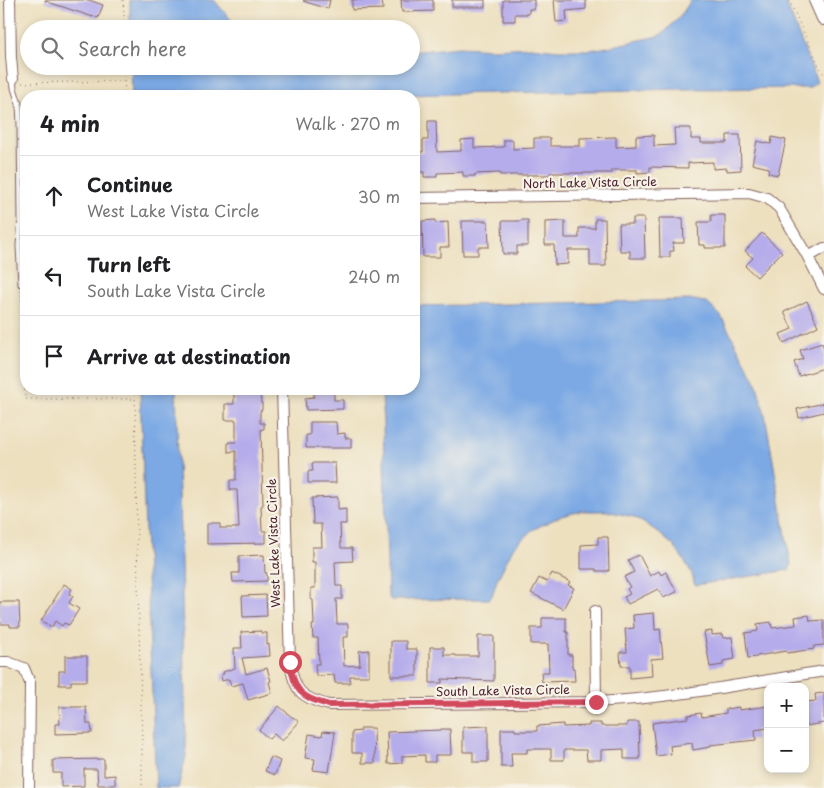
<!DOCTYPE html>
<meta charset="utf-8">
<style>
:root{--surface:#fff;--page:#f2f2f2;--text:#202124;--muted:#757577;--line:#e0e0e0}
body{margin:0;font-family:"Playpen Sans",sans-serif;background:var(--page);color:var(--text)}
.controls{position:absolute;right:15px;bottom:15px;display:grid;overflow:hidden;border-radius:10px;box-shadow:0 2px 8px #0003}
.controls button{width:45px;height:45px;display:grid;place-items:center;padding:0;border:0;border-bottom:1px solid var(--line);background:var(--surface);color:var(--text);font:25px sans-serif}
.stop{position:absolute;width:15px;height:15px;margin:-11px;border:4px solid #d1495b;border-radius:50%;background:#fff}
.stop.end{background:#d1495b;border-color:#fff;box-shadow:0 1px 5px #0008}
.list{margin:0;padding:0;list-style:none}
h2{display:flex;justify-content:space-between;align-items:center;height:65px;margin:0;padding:0 20px;font-size:21px}
h2 small{font-size:16px;font-weight:400;color:var(--muted)}
.list li{display:grid;grid-template-columns:32px 1fr auto;gap:15px;align-items:center;box-sizing:border-box;height:80px;padding:0 20px;border-top:1px solid var(--line)}
.list b{display:block;font-size:19px;white-space:nowrap}
.list p{margin:0;font-size:16px;white-space:nowrap;color:var(--muted)}
.list em{font-size:16px;font-style:normal;color:var(--muted)}
.icon{flex:none;width:28px;height:28px;fill:none;stroke:currentColor;stroke-width:2;stroke-linecap:round;stroke-linejoin:round}
.map{position:relative;flex:none;width:824px;height:788px;overflow:hidden}
.search{position:absolute;background:var(--surface);box-shadow:0 2px 8px #0003;left:20px;top:20px;width:400px;height:55px;display:flex;align-items:center;gap:12px;box-sizing:border-box;padding:0 18px;border-radius:28px;color:var(--muted);font-size:19px}
.panel{position:absolute;background:var(--surface);box-shadow:0 2px 8px #0003;left:20px;top:90px;width:400px;height:305px;border-radius:20px}
.map>svg:first-child{display:block}
.water{fill:#7ba9e4;stroke:#626488}
.building{fill:#b5aceb}
.lines{fill:none;stroke-linecap:round;stroke-linejoin:round}
.lane-casing{stroke:#83635f;stroke-width:7}
.street-casing{stroke:#83635f;stroke-width:12}
.secondary-casing{stroke:#83635f;stroke-width:16}
.path{stroke:#83635f;stroke-width:1;stroke-dasharray:1 4;stroke-linecap:butt}
.lane{stroke:#fff;stroke-width:5}
.street{stroke:#fff;stroke-width:10}
.secondary{stroke:#fff;stroke-width:14}
.route{stroke:#d1495b;stroke-width:6}
.labels{text-anchor:middle;stroke-width:4.5;stroke-linejoin:round;paint-order:stroke}
.street-label{font-size:12px;fill:#4a1f2b;stroke:#f7f3e8}
</style>
<div class="map">
<svg width="824" height="788" viewBox="0 0 824 788">
<rect width="100%" height="100%" fill="#f7f3e8"/>
<filter id="ink" filterUnits="userSpaceOnUse"><feTurbulence type="fractalNoise" baseFrequency=".02" numOctaves="2"/><feDisplacementMap in="SourceGraphic" scale="10" xChannelSelector="R" yChannelSelector="G"/><feConvolveMatrix kernelMatrix="1 2 1 2 8 2 1 2 1" color-interpolation-filters="sRGB"/></filter>
<filter id="wash" filterUnits="userSpaceOnUse"><feTurbulence type="fractalNoise" baseFrequency=".0096" numOctaves="4" result="noise"/><feDisplacementMap in="SourceGraphic" scale="20" xChannelSelector="R" yChannelSelector="G"/><feGaussianBlur stdDeviation="1.12" result="paint"/><feColorMatrix in="noise" values="0 0 0 0 0 0 0 0 0 0 0 0 0 0 0 0 0 1.4 0 .05"/><feComposite in="paint" operator="in"/></filter>
<g filter="url(#wash)">
<rect width="100%" height="100%" fill="#ede0bf"/>
<!-- water -->
<g class="water">
<path d="M130 0H214L239 29H130Z"/>
<path d="M691 0H785L817 82 809 88 686 89 355 96H132L131 66H411V52L459 47 494 49 531 47 558 50H590L608 47 658 36 666 31 684 11Z"/>
<path d="M695 300 707 303 721 316 756 382 765 414 791 565 789 570 696 585 694 583 692 574 685 562 674 546 655 530 634 517 606 511H582L561 516 532 530 513 548 497 580 492 596 489 599 391 600 388 596 382 389H414V306Z"/>
<path d="M140 389H176L186 736V756L178 788H156L144 506Z"/>
</g>
<g id="blocks">
<!-- building -->
<g class="building">
<path d="M45 0H89L103 5 98 18 93 16V17L45 1Z"/>
<path d="M304 0H330L328 9 303 1Z"/>
<path d="M352 0H382L383 9 352 10Z"/>
<path d="M401 0H433V11L402 12Z"/>
<rect x="452" y="0" width="33" height="7"/>
<path d="M503 0H534V9H529V14H515V21H503Z"/>
<path d="M554 0H586V9L566 11 567 21 556 22Z"/>
<path d="M428 121H436L437 152 461 151V140L474 139V148L504 147V140H513V149L534 148V138H550V146H580V138L616 137V147L636 146V136L654 135V146L675 145 674 128H691V139H701V143H727V135H740L741 170 727 171V168L713 169V162L688 163V168L650 167V172L637 173V170H612V173H550V175H500V173L475 174V176H463V172L437 173V177H424V172H414V152H423V140H428Z"/>
<path d="M772 137 786 140 778 175 768 173 769 168 752 164 757 141 771 144Z"/>
<path d="M711 215H725V248H705V245H699L698 222H711Z"/>
<path d="M633 218H644L645 258H630V251H620L619 224H633Z"/>
<path d="M659 218H683L684 243H673L674 251H670V257H660Z"/>
<path d="M595 219H605L606 266H590V250H568V264L555 265 554 245H545V222L565 221V238H579V228H595Z"/>
<path d="M435 220V223L448 222 449 247H440V257H423L422 221Z"/>
<path d="M521 220H528V246H517V254H503L502 221H521Z"/>
<path d="M462 221H488L489 247H478V255H463Z"/>
<path d="M762 233 782 252 757 277 745 266 753 258 745 251Z"/>
<path d="M807 301 818 326 784 343 780 334 792 329 784 312Z"/>
<path d="M822 343 824 349V368L799 376 794 362 803 359 800 350Z"/>
<path d="M234 389H260L261 403H262V410L260 411V423H264V429H261L263 505 261 506 262 531H266V543L207 544V523H220V528H239L237 490H230V480H236V451L228 452V442H236V420H225V404H234Z"/>
<path d="M314 389H334V400H343V409L306 410 305 398 314 397Z"/>
<path d="M824 403V412L799 418 797 409Z"/>
<path d="M310 422H336L337 434 345 433V438H351V448H306V435H310Z"/>
<path d="M312 463H335L336 483H308V471H313Z"/>
<path d="M338 497V510L346 509V524H340L341 548H352L353 561 335 562 336 586H342V599H336L337 624H348V637H343L344 666 360 665 359 651 369 650V676H350V683H335L334 675 316 676 315 664H319L318 638H313L312 625H314L313 600H311V588H315V562H312V547H322L321 524H313L312 498Z"/>
<path d="M598 537H608L609 571H596V569H581V545L598 544Z"/>
<path d="M264 555 265 573H267V581L233 582 232 573H239V556Z"/>
<path d="M639 555 650 576 659 571 661 575 666 572 677 592 663 598 658 589 628 604 624 597 630 594 627 589 630 587 624 577 634 572 628 560Z"/>
<path d="M552 573 570 582 568 585 574 588 563 609 531 593 539 578 547 582Z"/>
<path d="M64 584 72 589 69 594 73 596 69 603 79 609 69 625 64 623 62 626 55 621 52 627 41 621Z"/>
<path d="M266 595 267 616 243 617 242 596Z"/>
<path d="M0 602H19L20 627H10V624H0Z"/>
<path d="M654 613 655 630 660 629 663 658 651 659 652 676 630 678V666H621L620 652H627L625 629 634 628 633 615Z"/>
<path d="M809 615 810 621 824 620V645L814 646V649L787 653 786 651 757 656V657L748 658 745 633 758 631 757 624 771 622 772 628 796 625 795 617Z"/>
<path d="M542 618H566V632H568V655H572V668H574L575 681 542 682 541 672H549L548 644H531V628H542Z"/>
<path d="M261 631V633H267V645L269 644 270 656 242 658 246 674 267 668 271 681 269 682 272 693 248 700 243 683 231 686 229 679 222 681 221 674H224L223 672 235 668 234 648H242L241 632Z"/>
<path d="M712 631V635L722 634 723 638 732 637 735 659 723 661V665L710 667 704 632Z"/>
<path d="M478 636H494V681L442 679V683H430V647H444V655H456V656H478Z"/>
<path d="M391 641H406V649H417V676H391Z"/>
<path d="M65 656H87V681H71V685H59V671H65Z"/>
<path d="M824 693V723L805 726V702L816 701 815 694Z"/>
<path d="M279 706 293 718V717L299 722 282 741 274 734 269 739 259 730Z"/>
<path d="M768 706V728L755 730 756 740 710 745V747L693 750 692 743 670 746 671 754 656 756 652 723 688 718V715L701 713 702 717 726 713V709L739 707V710Z"/>
<path d="M59 707H86L87 724H91L92 733 55 734V724H60Z"/>
<path d="M627 722H639L640 759H624V749L601 750V760H587L586 750H564V760H551V749H527V753H511L512 767H501V729H515V731H537V726L563 724V727L589 726V723H601V726H627Z"/>
<path d="M488 726V762H473V752H463V727Z"/>
<path d="M361 728H374L375 763H362V753H352V732L361 731Z"/>
<path d="M441 729H450L451 755H435V762H425V755L402 756V763L388 764 387 732 441 730Z"/>
<path d="M323 731 335 732 329 772 313 770 315 759 305 758 309 734 322 736Z"/>
<path d="M271 757 280 761 275 775 265 771Z"/>
<path d="M104 759V776L115 775V785H98L97 769H84V786L61 787V773H53V760Z"/>
</g>
</g>
</g>
<g filter="url(#ink)">
<use href="#blocks" fill-opacity="0" stroke="#83635f" stroke-width="1"/>
<g class="lines">
<!-- lane casing -->
<g class="lane-casing">
<path id="lane" d="M13 79 14 88 19 104 20 124 21 220 19 246 21 284"/>
</g>
<!-- street casing -->
<g class="street-casing">
<g id="street">
<path d="M10 0 11 57 13 79"/>
<path d="M414 198 749 193 767 198 779 208 808 257 824 289"/>
<path d="M808 257 824 248"/>
<path d="M282 389 290 662C294 691 301 698 329 705L596 702C673 698 749 683 824 671"/>
<path d="M595 611 596 702"/>
<path d="M0 662H8L24 668 30 683 29 788"/>
</g>
</g>
<!-- secondary casing -->
<g class="secondary-casing">
<path id="secondary" d="M816 0 824 18"/>
</g>
<!-- path -->
<g class="path">
<path d="M123 0 125 29"/>
<path d="M789 0 820 68 824 74"/>
<path d="M124 66 125 96"/>
<path d="M22 83 124 81"/>
<path d="M21 290 25 399H135"/>
<path d="M135 389 137 546 142 741V788"/>
</g>
<!-- lane -->
<use href="#lane" class="lane"/>
<!-- street -->
<use href="#street" class="street"/>
<!-- secondary -->
<use href="#secondary" class="secondary"/>
</g>
</g>
<g class="lines" filter="url(#ink)">
<!-- route -->
<path class="route" d="M290 662C294 691 301 698 329 705L596 702"/>
</g>
<g class="labels">
<!-- street labels -->
<g class="street-label">
<text transform="translate(590 183) rotate(-1)" y="4">North Lake Vista Circle</text>
<text transform="translate(274 543) rotate(-92)" y="4">West Lake Vista Circle</text>
<text transform="translate(503 691) rotate(-1)" y="4">South Lake Vista Circle</text>
</g>
</g>
</svg>
<div class="controls">
<button>+</button>
<button>−</button>
</div>
<div class="stop" style="left:290px;top:662px"></div>
<div class="stop end" style="left:596px;top:702px"></div>
<div class="search"><svg class="icon" aria-label="search" viewBox="0 0 24 24"><circle cx="10" cy="10" r="6"/><path d="M15 15l6 6"/></svg>Search here</div>
<section class="panel">
<h2>4 min<small>Walk · 270 m</small></h2>
<ul class="list">
<li><svg class="icon" aria-label="ahead" viewBox="0 0 24 24"><path d="M12 20V5M6 11l6-6 6 6"/></svg><div><b>Continue</b><p>West Lake Vista Circle</p></div><em>30 m</em></li>
<li><svg class="icon" aria-label="left" viewBox="0 0 24 24"><path d="M17 20v-9H6M10 6l-5 5 5 5"/></svg><div><b>Turn left</b><p>South Lake Vista Circle</p></div><em>240 m</em></li>
<li><svg class="icon" aria-label="arrive" viewBox="0 0 24 24"><path d="M6 21V4h12l-3 4 3 4H6"/></svg><div><b>Arrive at destination</b></div></li>
</ul>
</section>
</div>
